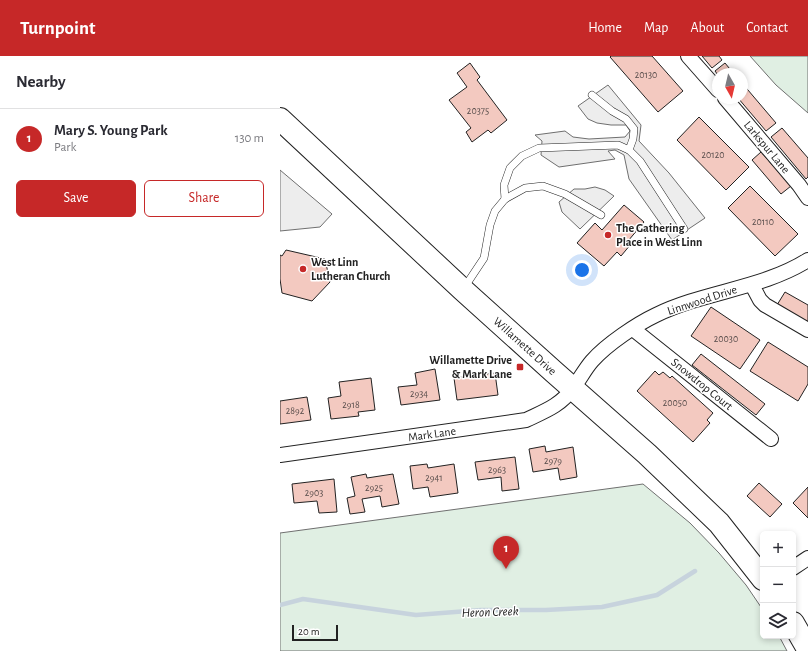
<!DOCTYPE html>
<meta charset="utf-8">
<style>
:root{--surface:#fff;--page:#f2f2f3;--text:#2b2b33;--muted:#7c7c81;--line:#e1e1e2;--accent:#c62828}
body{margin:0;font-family:"Alegreya Sans",sans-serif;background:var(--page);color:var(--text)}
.controls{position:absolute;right:12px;bottom:12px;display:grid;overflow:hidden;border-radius:6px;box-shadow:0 2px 6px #0003}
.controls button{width:36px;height:36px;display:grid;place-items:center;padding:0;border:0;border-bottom:1px solid var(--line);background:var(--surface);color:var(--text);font:20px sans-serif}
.compass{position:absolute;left:432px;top:12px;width:36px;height:36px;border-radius:50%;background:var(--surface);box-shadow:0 2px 6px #0003;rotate:172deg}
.scale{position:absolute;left:12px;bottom:10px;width:46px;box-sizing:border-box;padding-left:4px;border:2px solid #222;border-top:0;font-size:11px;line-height:14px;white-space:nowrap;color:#222;-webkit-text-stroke:3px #fff;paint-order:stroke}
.you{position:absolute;left:302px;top:214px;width:14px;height:14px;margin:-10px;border:3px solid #fff;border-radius:50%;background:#1a73e8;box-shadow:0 0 0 6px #1a73e833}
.badge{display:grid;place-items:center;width:26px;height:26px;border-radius:50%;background:var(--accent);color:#fff;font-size:13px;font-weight:700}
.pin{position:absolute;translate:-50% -33px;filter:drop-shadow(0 1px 2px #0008)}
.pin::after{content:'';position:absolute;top:21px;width:14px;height:12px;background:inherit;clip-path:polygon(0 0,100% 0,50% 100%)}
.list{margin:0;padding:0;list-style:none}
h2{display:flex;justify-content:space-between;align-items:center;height:52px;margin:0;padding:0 16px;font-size:17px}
h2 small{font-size:13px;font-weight:400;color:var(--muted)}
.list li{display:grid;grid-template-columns:26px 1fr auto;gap:12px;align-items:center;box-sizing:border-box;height:60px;padding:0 16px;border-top:1px solid var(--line)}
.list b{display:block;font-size:15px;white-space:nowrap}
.list p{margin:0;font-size:13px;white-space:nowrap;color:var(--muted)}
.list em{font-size:13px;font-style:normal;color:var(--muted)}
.actions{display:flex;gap:8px;padding:12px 16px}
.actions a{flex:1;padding:9px 0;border:1px solid var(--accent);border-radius:6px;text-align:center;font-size:14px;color:var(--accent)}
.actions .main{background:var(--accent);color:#fff}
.icon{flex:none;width:22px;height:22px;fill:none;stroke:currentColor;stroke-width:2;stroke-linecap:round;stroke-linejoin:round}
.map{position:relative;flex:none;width:528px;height:595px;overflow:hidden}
header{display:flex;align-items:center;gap:24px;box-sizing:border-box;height:56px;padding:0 20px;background:var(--accent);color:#fff}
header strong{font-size:19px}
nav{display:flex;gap:22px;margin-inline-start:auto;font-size:14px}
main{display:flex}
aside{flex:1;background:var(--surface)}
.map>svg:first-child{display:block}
.green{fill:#e0efe3;stroke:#6f6f6f}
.parking{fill:#ededed;stroke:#6f6f6f}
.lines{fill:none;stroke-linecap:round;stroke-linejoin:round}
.stream{stroke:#c7d3dd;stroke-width:4.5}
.building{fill:#f3c9c0;stroke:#222}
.service-casing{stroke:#222;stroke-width:8}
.minor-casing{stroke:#222;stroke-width:16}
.primary-casing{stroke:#222;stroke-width:24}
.service{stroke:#fff;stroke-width:7}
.minor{stroke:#fff;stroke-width:14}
.primary{stroke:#fff;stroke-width:22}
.poi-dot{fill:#c62828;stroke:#fff;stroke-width:1.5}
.labels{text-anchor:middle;stroke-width:3;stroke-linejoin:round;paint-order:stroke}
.number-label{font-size:10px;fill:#564c4a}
.street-label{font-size:12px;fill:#222;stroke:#fff}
.poi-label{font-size:12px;font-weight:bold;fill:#222;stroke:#fff;text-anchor:start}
.water-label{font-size:13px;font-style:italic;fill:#222;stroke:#fff}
</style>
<header>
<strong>Turnpoint</strong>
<nav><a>Home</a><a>Map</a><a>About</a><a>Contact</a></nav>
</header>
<main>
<aside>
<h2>Nearby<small></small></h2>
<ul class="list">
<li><span class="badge">1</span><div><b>Mary S. Young Park</b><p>Park</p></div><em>130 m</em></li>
</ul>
<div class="actions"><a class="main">Save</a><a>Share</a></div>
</aside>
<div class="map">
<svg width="528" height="595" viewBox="0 0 528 595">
<rect width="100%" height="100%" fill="#fff"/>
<!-- green -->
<g class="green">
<path d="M470 0H528V57L496 29Z"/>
<path d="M363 428 410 467 439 497 466 529 483 554V580H499L507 595H0V477Z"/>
</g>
<!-- parking -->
<g class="parking">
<path d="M328 29 361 69 359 85 389 117 425 162 392 184 349 123 344 99 335 94 328 95 335 103 279 111 261 99 262 85 255 79 285 75 293 81 309 83 345 81 350 75 346 69H331L317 67 308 63 298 50Z"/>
<path d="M0 114 52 158 40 171 0 175Z"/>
<path d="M315 131 325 134 334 140 300 173 282 156 279 146 294 133H305Z"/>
</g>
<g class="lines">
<!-- stream -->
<path class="stream" d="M0 549 23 543 136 559 201 554H266L322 551 377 539 415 515"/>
</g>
<!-- building -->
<g class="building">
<path d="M331 0H372L403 35 378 56 330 1Z"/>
<path d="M422 0H439L442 4 432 12Z"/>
<path d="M190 7 200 21 197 24 227 64 211 77 208 74 192 86 186 76 191 72 169 44 187 31 177 17Z"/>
<path d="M445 7 454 18 438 19 435 15Z"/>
<path d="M462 27 496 67 486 75 458 42H462Z"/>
<path d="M419 61 469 111 446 134 397 84Z"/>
<path d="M502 72 528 102V121L526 123 491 81Z"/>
<path d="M481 96 511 130 501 138 472 104Z"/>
<path d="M470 130 518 178 495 200 448 152Z"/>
<path d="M344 149 364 166 348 185 351 188 341 200 337 196 324 210 297 187 315 167 322 174Z"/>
<path d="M6 194 45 203 50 226 32 245 2 237 0 223V199L2 200Z"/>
<path d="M505 236 528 249V266L497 249Z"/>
<path d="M431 251 480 284 460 313 411 280Z"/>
<path d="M488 286 528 311V328L518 345 470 315Z"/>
<path d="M421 298 485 348 476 359 412 309Z"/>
<path d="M155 313 160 344 121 349 118 331 137 329 135 317Z"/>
<path d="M375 315 379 319 383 316 390 322 392 320 433 357 427 364 430 367 413 386 357 335Z"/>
<path d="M215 317 218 339 177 344 174 322Z"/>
<path d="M91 322 95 354 78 356 79 360 51 363 48 342 61 340 59 326Z"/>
<path d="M27 341 31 364 0 368V345Z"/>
<path d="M265 390 266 396 293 391 297 421 280 424 278 412 253 416 249 393Z"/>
<path d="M235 401 239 433 222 435 221 421 198 424 195 406Z"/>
<path d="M147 408 148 412 174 408 178 437 150 441 148 431 133 433 130 410Z"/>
<path d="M86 418 87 422 113 418 119 448 102 451 100 440 82 443 85 456 70 458 67 442 75 440 71 421Z"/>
<path d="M54 423 57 456 39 457 37 445 14 447 12 428Z"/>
<path d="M479 427 502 448 490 461 467 440Z"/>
<path d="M528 431V462L513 447Z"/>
</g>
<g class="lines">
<!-- service casing -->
<g class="service-casing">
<g id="service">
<path d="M312 39 332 55 346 63 354 73 353 83 349 94"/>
<path d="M225 143 224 129 230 112 242 100 259 92 338 89 349 94 360 105 404 173"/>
<path d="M184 232 204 202 210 169 215 155 225 143 245 132 263 130 285 138 321 159"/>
</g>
</g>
<!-- minor casing -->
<g class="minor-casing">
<g id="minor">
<path d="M408 0 438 34"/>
<path d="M445 42 519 129 528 142"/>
<path d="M472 229 480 244 485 249 528 274"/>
<path d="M353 273 491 383"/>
<path d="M0 399 246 364C265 355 280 350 293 332 300 323 305 313 312 305 327 288 357 268 376 259 425 235 482 233 528 204"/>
<path d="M513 512 528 502"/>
</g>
</g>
<!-- primary casing -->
<g class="primary-casing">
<g id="primary">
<path d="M0 63 183 234 274 316 367 398 439 467 483 523"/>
<path d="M513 567 528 593"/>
</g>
</g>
<!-- service -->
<use href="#service" class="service"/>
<!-- minor -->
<use href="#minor" class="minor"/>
<!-- primary -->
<use href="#primary" class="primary"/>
</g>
<!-- markers -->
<g class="poi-dot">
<circle cx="328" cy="179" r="4"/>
<circle cx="23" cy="213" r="4"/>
<rect x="236" y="307" width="8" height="8" rx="2"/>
</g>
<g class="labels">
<!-- number labels -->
<g class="number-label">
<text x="366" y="22">20130</text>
<text x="198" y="58">20375</text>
<text x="433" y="102">20120</text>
<text x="483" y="169">20110</text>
<text x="446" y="286">20030</text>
<text x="139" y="341">2934</text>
<text x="395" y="350">20050</text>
<text x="71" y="352">2918</text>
<text x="15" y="358">2892</text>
<text x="273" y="408">2979</text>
<text x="217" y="417">2963</text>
<text x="154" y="425">2941</text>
<text x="94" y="435">2925</text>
<text x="34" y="440">2903</text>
</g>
<!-- street labels -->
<g class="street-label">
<text transform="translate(487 91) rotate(50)" y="4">Larkspur Lane</text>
<text transform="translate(422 244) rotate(-18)" y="4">Linnwood Drive</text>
<text transform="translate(245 290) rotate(42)" y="4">Willamette Drive</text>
<text transform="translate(422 328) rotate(39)" y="4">Snowdrop Court</text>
<text transform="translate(152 378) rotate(-8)" y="4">Mark Lane</text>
</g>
<!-- poi labels -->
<g class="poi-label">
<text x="336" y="176">The Gathering<tspan x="336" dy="14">Place in West Linn</tspan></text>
<text x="31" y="210">West Linn<tspan x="31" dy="14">Lutheran Church</tspan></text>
<text x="232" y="308" text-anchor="end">Willamette Drive<tspan x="232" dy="14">&amp; Mark Lane</tspan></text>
</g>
<!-- water labels -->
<g class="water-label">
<text transform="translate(210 555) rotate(-2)" y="5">Heron Creek</text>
</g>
</g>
</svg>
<div class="controls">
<button>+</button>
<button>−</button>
<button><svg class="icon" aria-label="layers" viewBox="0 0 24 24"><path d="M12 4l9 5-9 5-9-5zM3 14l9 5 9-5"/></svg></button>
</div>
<svg class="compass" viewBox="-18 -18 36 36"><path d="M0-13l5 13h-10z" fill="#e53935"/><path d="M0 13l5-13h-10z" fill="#7c7c81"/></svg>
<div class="scale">20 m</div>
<div class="you"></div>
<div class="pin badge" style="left:226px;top:513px">1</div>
</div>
</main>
